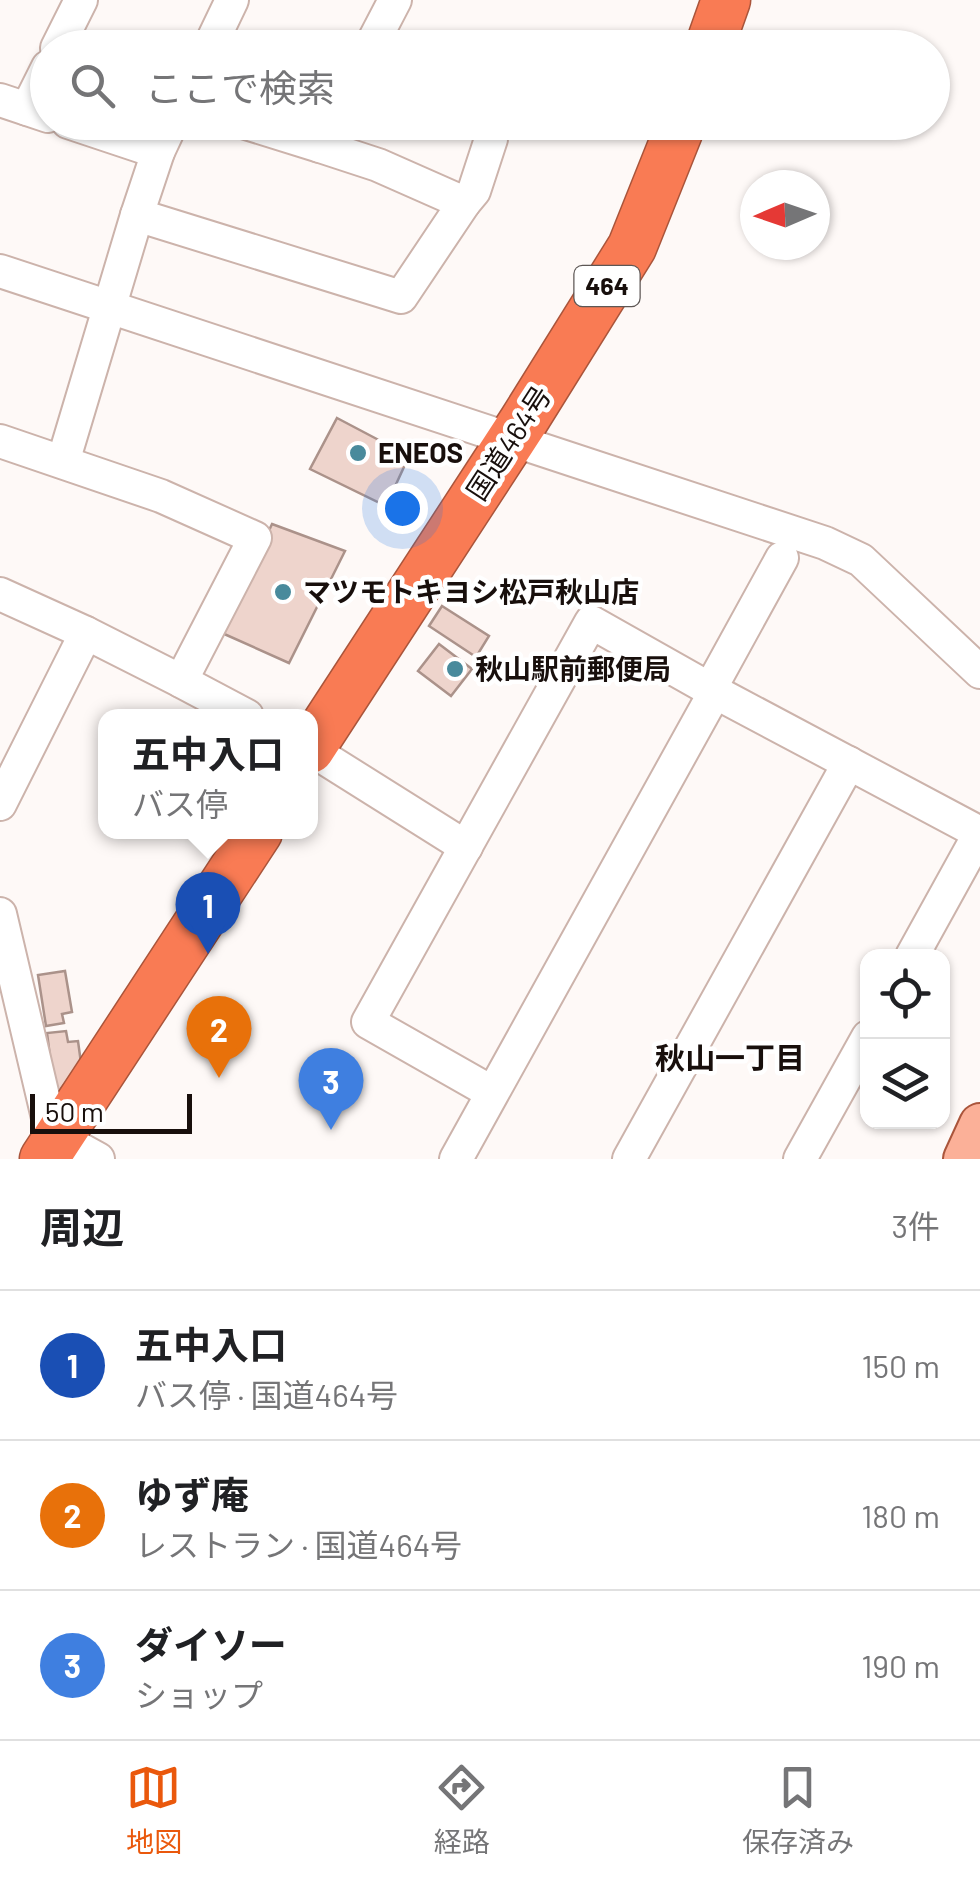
<!DOCTYPE html>
<html lang="ja">
<meta charset="utf-8">
<style>
:root{--surface:#fff;--page:#f2f2f2;--text:#202124;--muted:#757577;--line:#e0e0e0;--accent:#ea580c}
body{margin:0;font-family:Barlow,"Noto Sans JP",sans-serif;background:var(--page);color:var(--text)}
.controls{position:absolute;right:30px;bottom:30px;display:grid;overflow:hidden;border-radius:20px;box-shadow:0 2px 8px #0004}
.controls button{width:90px;height:90px;display:grid;place-items:center;padding:0;border:0;border-bottom:2px solid var(--line);background:var(--surface);color:var(--text);font:50px sans-serif}
.compass{position:absolute;left:740px;top:170px;width:90px;height:90px;border-radius:50%;background:var(--surface);box-shadow:0 2px 8px #0004;rotate:268deg}
.scale{position:absolute;left:30px;bottom:25px;width:162px;box-sizing:border-box;padding-left:10px;border:5px solid #180f0c;border-top:0;font-size:28px;line-height:35px;white-space:nowrap;color:#180f0c;-webkit-text-stroke:8px #fff;paint-order:stroke}
.you{position:absolute;left:402px;top:508px;width:35px;height:35px;margin:-25px;border:8px solid #fff;border-radius:50%;background:#1a73e8;box-shadow:0 0 0 15px #1a73e833}
.badge{display:grid;place-items:center;width:65px;height:65px;border-radius:50%;background:var(--accent);color:#fff;font-size:32px;font-weight:700}
.pin{position:absolute;translate:-50% -82px;filter:drop-shadow(0 2px 5px #0008)}
.pin::after{content:'';position:absolute;top:52px;width:35px;height:30px;background:inherit;clip-path:polygon(0 0,100% 0,50% 100%)}
.popup{position:absolute;left:98px;top:709px;width:220px;height:130px;box-sizing:border-box;display:grid;place-content:center;border-radius:20px;background:var(--surface);filter:drop-shadow(0 2px 8px #0005);font-size:32px;white-space:nowrap;color:var(--muted)}
.popup b{font-size:38px;color:var(--text)}
.popup::after{content:'';position:absolute;left:50%;top:100%;margin-left:-20px;border:20px solid transparent;border-top-color:var(--surface)}
.list{margin:0;padding:0;list-style:none}
h2{display:flex;justify-content:space-between;align-items:center;height:130px;margin:0;padding:0 40px;font-size:42px}
h2 small{font-size:32px;font-weight:400;color:var(--muted)}
.list li{display:grid;grid-template-columns:65px 1fr auto;gap:30px;align-items:center;box-sizing:border-box;height:150px;padding:0 40px;border-top:2px solid var(--line)}
.list b{display:block;font-size:38px;white-space:nowrap}
.list p{margin:0;font-size:32px;white-space:nowrap;color:var(--muted)}
.list em{font-size:32px;font-style:normal;color:var(--muted)}
.icon{flex:none;width:55px;height:55px;fill:none;stroke:currentColor;stroke-width:2;stroke-linecap:round;stroke-linejoin:round}
.map{position:relative;flex:none;width:980px;height:1159px;overflow:hidden}
.search{position:absolute;background:var(--surface);box-shadow:0 2px 8px #0004;left:30px;right:30px;top:30px;height:110px;display:flex;align-items:center;gap:25px;box-sizing:border-box;padding:0 35px;border-radius:55px;color:var(--muted);font-size:38px}
.sheet{height:580px;background:var(--surface)}
nav{display:flex;justify-content:space-around;align-items:center;box-sizing:border-box;height:140px;border-top:2px solid var(--line);background:var(--surface);font-size:28px;color:var(--muted)}
nav a{display:grid;justify-items:center;gap:5px}
nav .on{color:var(--accent)}
.map>svg:first-child{display:block}
.building{fill:#eed4cc;stroke:#ab928a;stroke-width:2.5}
.lines{fill:none;stroke-linecap:round;stroke-linejoin:round}
.minor-casing{stroke:#ccb3ab;stroke-width:36}
.major-casing{stroke:#aa553b;stroke-width:44}
.highway-casing{stroke:#aa553b;stroke-width:51}
.minor{stroke:#fff;stroke-width:32}
.major{stroke:#fbb098;stroke-width:40}
.highway{stroke:#f97b54;stroke-width:48}
.poi-dot{fill:#498a9c;stroke:#fff;stroke-width:4}
.labels{text-anchor:middle;stroke-width:9;stroke-linejoin:round;paint-order:stroke}
.shield{fill:#fff;stroke:#5d5755;stroke-width:2.5}
.shield-label{font-size:25px;font-weight:bold;fill:#180f0c}
.street-label{font-size:28px;fill:#180f0c;stroke:#fff}
.poi-label{font-size:28px;font-weight:bold;fill:#180f0c;stroke:#fff;text-anchor:start}
.neighbourhood-label{font-size:30px;font-weight:bold;fill:#180f0c;stroke:#fff}
</style>
<div class="map">
<svg width="980" height="1159" viewBox="0 0 980 1159">
<rect width="100%" height="100%" fill="#fef9f7"/>
<!-- building -->
<g class="building">
<path d="M337 418 409 456 386 506 310 469Z"/>
<path d="M272 524 345 551 289 663 222 633Z"/>
<path d="M442 606 489 636 476 657 429 626Z"/>
<path d="M439 644 472 669 451 696 418 671Z"/>
<path d="M65 971 72 1012 62 1014 64 1023 46 1026 38 975Z"/>
<path d="M66 1031 68 1042 78 1041 81 1063 55 1096 47 1033Z"/>
</g>
<g class="lines">
<!-- minor casing -->
<g class="minor-casing">
<g id="minor">
<path d="M57 48 81 0"/>
<path d="M209 48 232 0"/>
<path d="M370 48 395 0"/>
<path d="M0 100 48 116"/>
<path d="M27 109 48 67"/>
<path d="M68 122 158 152"/>
<path d="M172 122 158 152 137 215 401 297 464 203 378 165 320 146 332 122"/>
<path d="M243 122 320 146"/>
<path d="M464 203 474 191 491 139"/>
<path d="M0 271 825 543 861 560 980 672"/>
<path d="M0 441 161 496 255 538 181 681 86 633 0 594"/>
<path d="M63 462 137 215"/>
<path d="M181 681 247 716"/>
<path d="M710 689 782 558"/>
<path d="M715 692 980 833 912 956"/>
<path d="M310 749 466 847"/>
<path d="M0 804 86 633"/>
<path d="M0 914 49 1122"/>
<path d="M58 1137 98 1159"/>
<path d="M456 1159 715 692 591 622 368 1022 491 1092"/>
<path d="M629 1159 849 763"/>
<path d="M800 1159 868 1037"/>
</g>
</g>
<!-- major casing -->
<g class="major-casing">
<path id="major" d="M964 1159 980 1124"/>
</g>
<!-- highway casing -->
<g class="highway-casing">
<g id="highway">
<path d="M709 48 726 0"/>
<path d="M310 749 523 422 632 247 682 122"/>
<path d="M44 1159 258 832"/>
</g>
</g>
<!-- minor -->
<use href="#minor" class="minor"/>
<!-- major -->
<use href="#major" class="major"/>
<!-- highway -->
<use href="#highway" class="highway"/>
</g>
<!-- markers -->
<g class="poi-dot">
<circle cx="358" cy="453" r="10"/>
<circle cx="283" cy="592" r="10"/>
<circle cx="455" cy="669" r="10"/>
</g>
<g class="labels">
<!-- shield labels -->
<rect class="shield" x="574.5" y="266" width="65" height="40" rx="8"/>
<g class="shield-label">
<text x="607" y="295">464</text>
</g>
<!-- street labels -->
<g class="street-label">
<text transform="translate(509 443) rotate(-57)" y="10">国道464号</text>
</g>
<!-- poi labels -->
<g class="poi-label">
<text x="378" y="463">ENEOS</text>
<text x="303" y="602">マツモトキヨシ松戸秋山店</text>
<text x="475" y="679">秋山駅前郵便局</text>
</g>
<!-- neighbourhood labels -->
<g class="neighbourhood-label">
<text x="730" y="1069">秋山一丁目</text>
</g>
</g>
</svg>
<div class="controls">
<button><svg class="icon" aria-label="locate" viewBox="0 0 24 24"><circle cx="12" cy="12" r="6"/><path d="M12 2v4M12 18v4M2 12h4M18 12h4"/></svg></button>
<button><svg class="icon" aria-label="layers" viewBox="0 0 24 24"><path d="M12 4l9 5-9 5-9-5zM3 14l9 5 9-5"/></svg></button>
</div>
<svg class="compass" viewBox="-18 -18 36 36"><path d="M0-13l5 13h-10z" fill="#e53935"/><path d="M0 13l5-13h-10z" fill="#757577"/></svg>
<div class="scale">50 m</div>
<div class="you"></div>
<div class="pin badge" style="left:208px;top:954px;background:#1a4fb4">1</div>
<div class="popup"><b>五中入口</b>バス停</div>
<div class="pin badge" style="left:219px;top:1078px;background:#e8710a">2</div>
<div class="pin badge" style="left:331px;top:1130px;background:#3f7fe0">3</div>
<div class="search"><svg class="icon" aria-label="search" viewBox="0 0 24 24"><circle cx="10" cy="10" r="6"/><path d="M15 15l6 6"/></svg>ここで検索</div>
</div>
<section class="sheet">
<h2>周辺<small>3件</small></h2>
<ul class="list">
<li><span class="badge" style="background:#1a4fb4">1</span><div><b>五中入口</b><p>バス停 · 国道464号</p></div><em>150 m</em></li>
<li><span class="badge" style="background:#e8710a">2</span><div><b>ゆず庵</b><p>レストラン · 国道464号</p></div><em>180 m</em></li>
<li><span class="badge" style="background:#3f7fe0">3</span><div><b>ダイソー</b><p>ショップ</p></div><em>190 m</em></li>
</ul>
</section>
<nav>
<a class="on"><svg class="icon" aria-label="map" viewBox="0 0 24 24"><path d="M3 6l6-2 6 2 6-2v14l-6 2-6-2-6 2zM9 4v14M15 6v14"/></svg>地図</a>
<a><svg class="icon" aria-label="directions" viewBox="0 0 24 24"><path d="M12 3l9 9-9 9-9-9zM9 14v-3h6M13 9l2 2-2 2"/></svg>経路</a>
<a><svg class="icon" aria-label="saved" viewBox="0 0 24 24"><path d="M7 4h10v16l-5-4-5 4z"/></svg>保存済み</a>
</nav>
